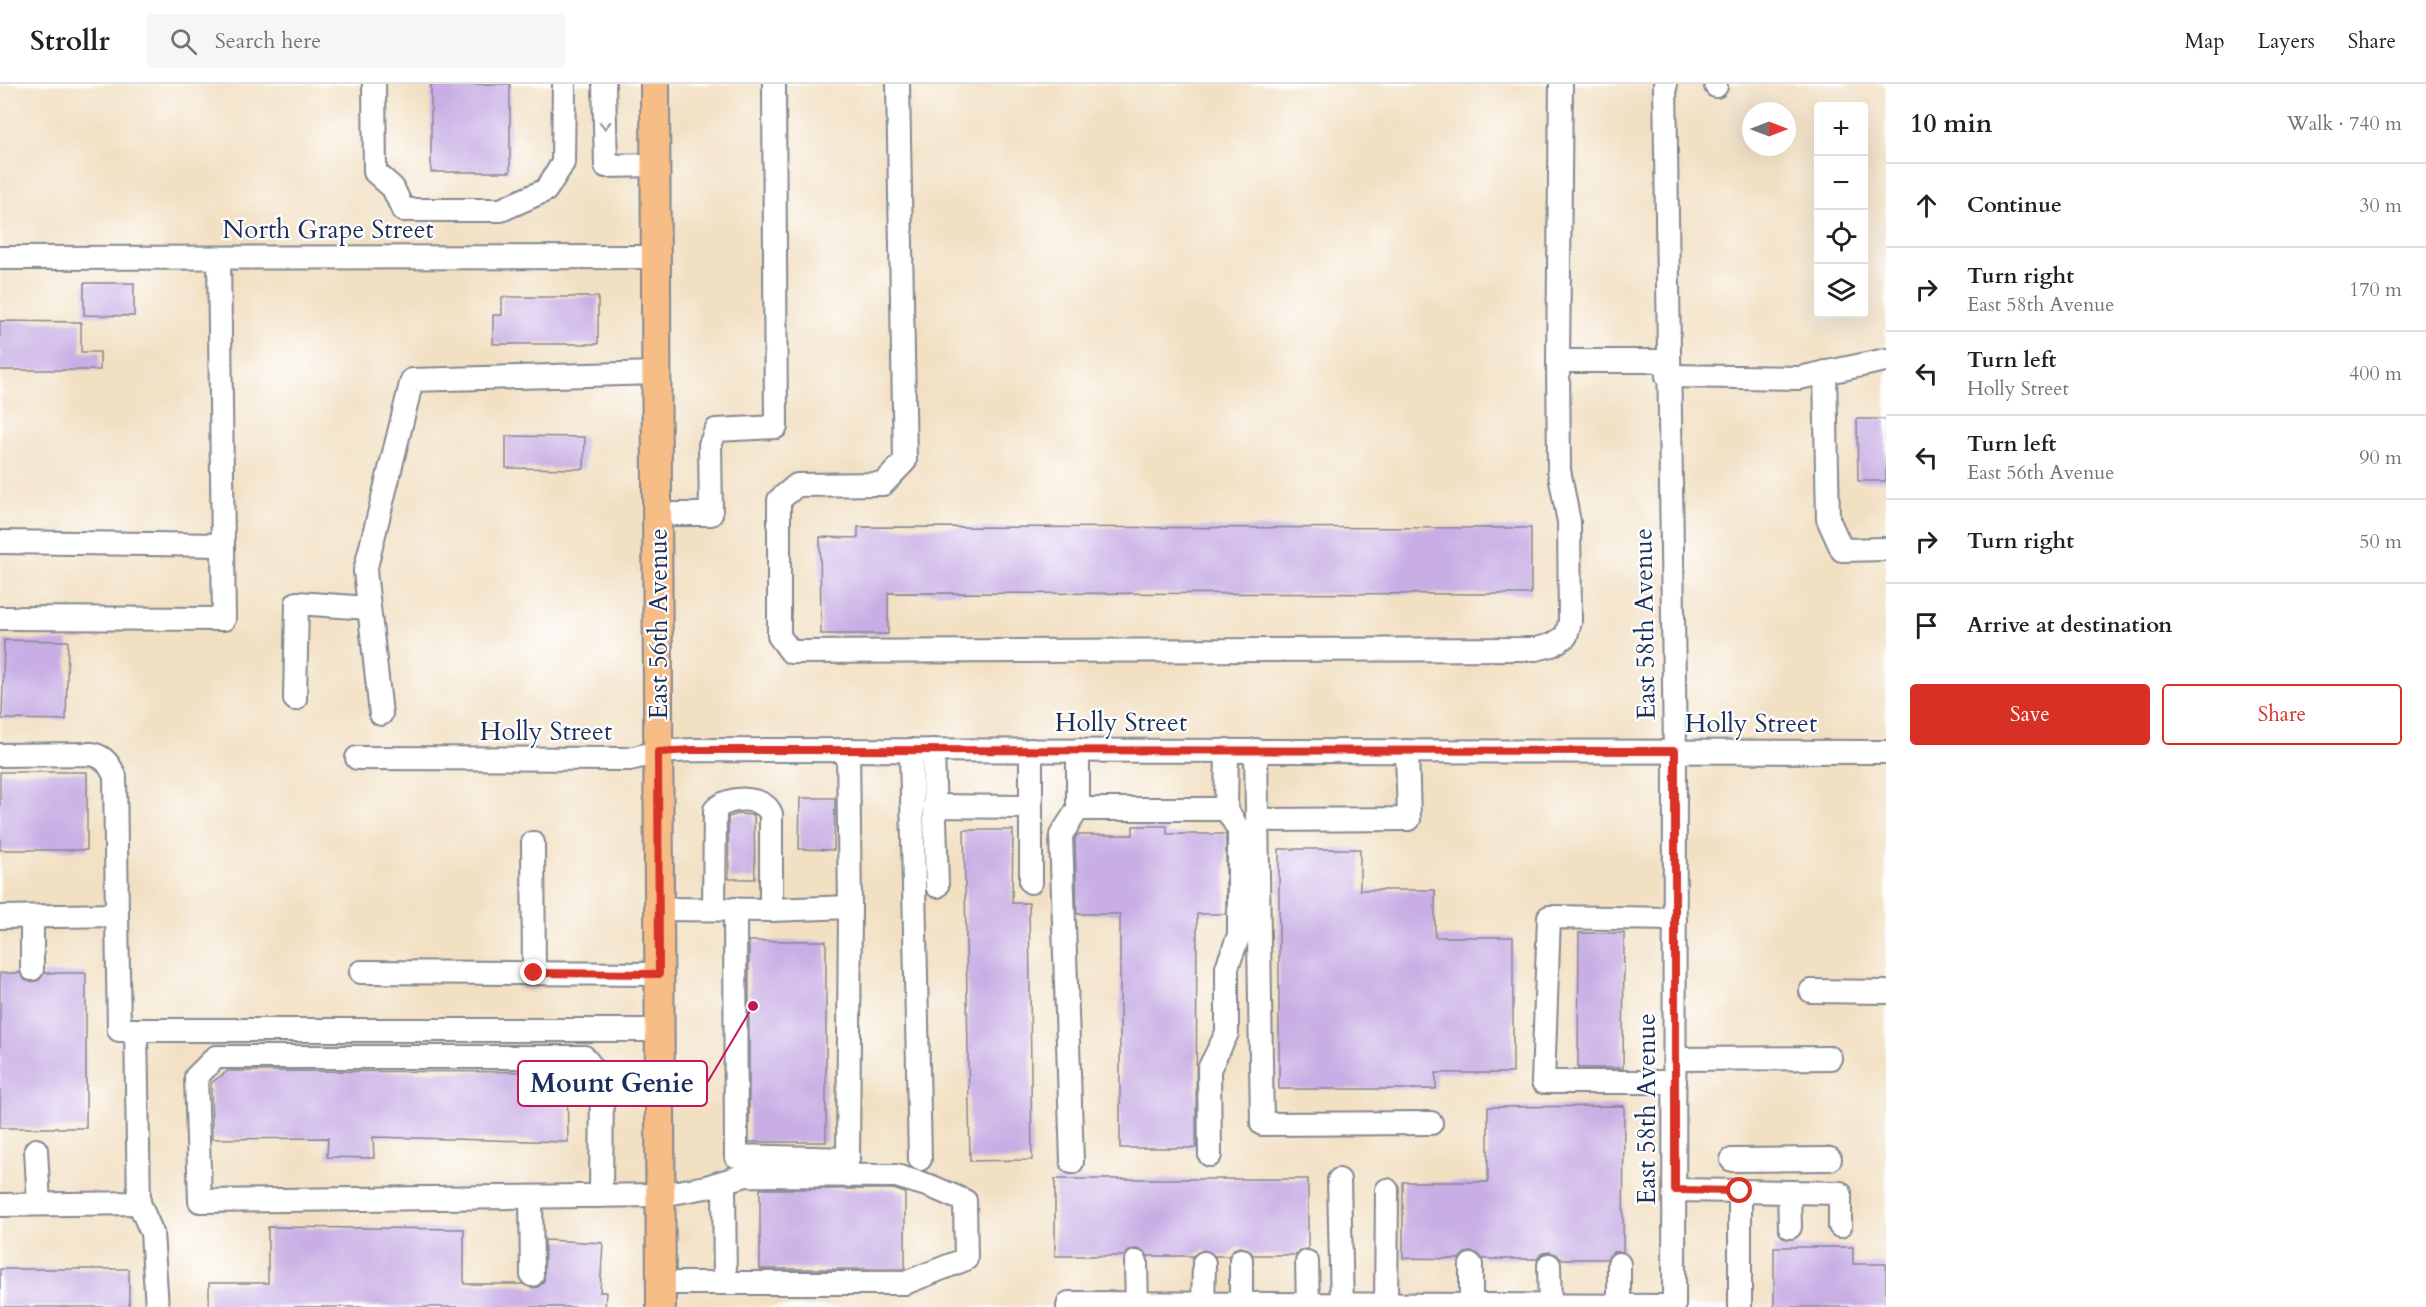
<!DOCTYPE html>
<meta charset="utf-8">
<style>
:root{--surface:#fff;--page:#f6f6f6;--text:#202124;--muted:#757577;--line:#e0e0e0;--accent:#d93025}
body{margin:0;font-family:Cardo,serif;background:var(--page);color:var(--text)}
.controls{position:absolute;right:18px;top:18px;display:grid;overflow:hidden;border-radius:6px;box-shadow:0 6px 24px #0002}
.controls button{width:54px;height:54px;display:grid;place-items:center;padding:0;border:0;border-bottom:2px solid var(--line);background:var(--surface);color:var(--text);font:30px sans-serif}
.compass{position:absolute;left:1742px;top:18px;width:54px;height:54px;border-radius:50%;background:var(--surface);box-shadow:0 6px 24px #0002;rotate:90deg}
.stop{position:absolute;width:18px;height:18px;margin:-14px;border:4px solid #d93025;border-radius:50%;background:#fff}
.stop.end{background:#d93025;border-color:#fff;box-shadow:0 2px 6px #0008}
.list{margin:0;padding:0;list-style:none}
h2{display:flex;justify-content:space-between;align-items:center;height:78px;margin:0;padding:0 24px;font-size:26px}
h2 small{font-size:20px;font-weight:400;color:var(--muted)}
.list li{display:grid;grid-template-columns:39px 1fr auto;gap:18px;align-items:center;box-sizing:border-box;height:84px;padding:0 24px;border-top:2px solid var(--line)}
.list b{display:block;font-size:22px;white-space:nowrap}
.list p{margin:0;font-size:20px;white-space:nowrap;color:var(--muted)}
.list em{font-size:20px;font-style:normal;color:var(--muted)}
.actions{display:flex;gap:12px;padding:18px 24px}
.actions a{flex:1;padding:14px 0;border:2px solid var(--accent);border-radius:6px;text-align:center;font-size:21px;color:var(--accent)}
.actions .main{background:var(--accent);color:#fff}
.icon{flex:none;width:33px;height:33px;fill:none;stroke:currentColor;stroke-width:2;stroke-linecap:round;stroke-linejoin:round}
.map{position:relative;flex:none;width:1886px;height:1223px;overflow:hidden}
header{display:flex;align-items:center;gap:36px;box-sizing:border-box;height:84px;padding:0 30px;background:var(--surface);border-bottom:2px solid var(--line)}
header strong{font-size:28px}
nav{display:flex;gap:33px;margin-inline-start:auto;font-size:21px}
.search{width:420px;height:54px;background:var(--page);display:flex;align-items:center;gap:15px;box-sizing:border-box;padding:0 21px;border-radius:6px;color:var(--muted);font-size:22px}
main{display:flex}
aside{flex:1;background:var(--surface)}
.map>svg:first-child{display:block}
.building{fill:#c8aee4}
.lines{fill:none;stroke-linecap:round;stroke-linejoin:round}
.minor-casing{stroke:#868890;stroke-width:26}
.major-casing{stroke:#868890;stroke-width:32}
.minor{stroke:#fff;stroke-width:22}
.major{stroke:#f6be86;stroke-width:28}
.oneway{stroke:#8d97ae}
.route{stroke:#d93025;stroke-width:8}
.labels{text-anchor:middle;stroke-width:4.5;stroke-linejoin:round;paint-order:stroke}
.street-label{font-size:26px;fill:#1b2f5e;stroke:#fff}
.leader{fill:none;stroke:#c2185b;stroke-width:2}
.callout-dot{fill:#c2185b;stroke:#fff;stroke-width:2}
.callout{fill:#fff;stroke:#c2185b;stroke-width:2}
.callout-label{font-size:27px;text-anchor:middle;font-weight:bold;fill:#1b2f5e}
</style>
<header>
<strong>Strollr</strong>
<div class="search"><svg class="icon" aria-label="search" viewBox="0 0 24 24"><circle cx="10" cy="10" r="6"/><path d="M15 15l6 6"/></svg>Search here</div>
<nav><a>Map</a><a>Layers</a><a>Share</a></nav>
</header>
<main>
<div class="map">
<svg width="1886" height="1223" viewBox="0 0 1886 1223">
<rect width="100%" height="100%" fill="#fff"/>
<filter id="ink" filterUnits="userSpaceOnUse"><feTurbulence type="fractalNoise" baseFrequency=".0167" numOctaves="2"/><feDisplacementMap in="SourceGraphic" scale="12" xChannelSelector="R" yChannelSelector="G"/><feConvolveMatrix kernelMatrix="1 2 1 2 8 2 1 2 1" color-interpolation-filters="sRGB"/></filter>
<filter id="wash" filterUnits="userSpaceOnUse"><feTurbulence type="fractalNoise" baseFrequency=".008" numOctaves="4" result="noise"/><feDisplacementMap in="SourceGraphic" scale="24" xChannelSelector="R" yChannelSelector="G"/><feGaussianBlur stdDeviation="1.35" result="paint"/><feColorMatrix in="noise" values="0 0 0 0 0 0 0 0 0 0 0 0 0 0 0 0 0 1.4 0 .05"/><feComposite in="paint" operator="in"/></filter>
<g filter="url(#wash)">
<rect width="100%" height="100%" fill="#f2e0c3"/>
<g id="blocks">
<!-- building -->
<g class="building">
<rect x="431" y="0" width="79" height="88"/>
<path d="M84 199H134V232L84 231Z"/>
<path d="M502 213H598V260H493V231H502Z"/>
<path d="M0 237 81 238V268H100V286H0Z"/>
<path d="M1857 335H1886V397H1858Z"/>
<path d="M506 352 585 353 584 385 506 384Z"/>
<path d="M858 443 1531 444V510L888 509V550H821L820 453 858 454Z"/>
<path d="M4 556 68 557 66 636 2 635Z"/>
<rect x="0" y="688" width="87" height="78"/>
<path d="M800 714H835L834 766 799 765Z"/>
<path d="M738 730 754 731 755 795H729L728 733Z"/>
<path d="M1133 742H1167V750H1226V830H1197L1196 1064H1120V830H1077L1075 755 1077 751H1133Z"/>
<path d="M964 746H1013L1012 819H1029L1032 1076 970 1077Z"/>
<path d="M1279 765H1360V806H1435V853H1513V989H1436V1005H1279Z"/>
<path d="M1579 849H1624L1623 984H1578Z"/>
<rect x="749" y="857" width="77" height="201"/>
<path d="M0 889H20L25 896 31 898 39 896 44 889H86V1044H0Z"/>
<path d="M228 987 567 988 568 1058 373 1053 374 1074 327 1073 328 1054 212 1055 211 999Z"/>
<path d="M1624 1022 1623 1168H1613L1607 1175H1561L1556 1170 1549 1168 1543 1169 1537 1175H1483L1478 1170 1472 1168 1465 1169 1459 1175 1403 1174V1098H1488V1023Z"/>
<path d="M1055 1095H1308V1165L1301 1166 1295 1171H1253L1248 1165 1240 1163 1234 1165 1229 1172H1215L1204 1166 1193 1172H1148L1143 1167 1136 1165 1130 1166 1124 1172H1055Z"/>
<path d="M760 1105H894L905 1109V1185H760Z"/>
<path d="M268 1143 464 1145V1200H523L532 1204 538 1203 544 1197 545 1156 603 1159 600 1208H606L605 1223H209V1199H268Z"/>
<path d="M1774 1163H1853V1180H1886V1223H1774Z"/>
<rect x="0" y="1185" width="129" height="38"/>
</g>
</g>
</g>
<g filter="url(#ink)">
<use href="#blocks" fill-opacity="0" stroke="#868890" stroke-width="1.5"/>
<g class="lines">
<!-- minor casing -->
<g class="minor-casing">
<g id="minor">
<path d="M374 0 375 88 393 104 403 126H501L546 106 563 79 564 0"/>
<path d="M604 0 606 82 656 81"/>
<path d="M898 0 905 377 883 400 797 401 779 416V552L791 568 1536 565 1552 561 1566 552 1570 538 1569 438 1559 386 1558 277 1561 0"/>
<path d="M1665 0 1675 667 1674 1223"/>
<path d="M1716 2V0"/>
<path d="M0 174 656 173"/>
<path d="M1558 277H1667"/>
<path d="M1825 288 1828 435 1842 466 1886 465"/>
<path d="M1667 292 1799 294 1886 276"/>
<path d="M658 430H711L710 361 716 346 776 343 774 0"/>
<path d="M0 458 223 461"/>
<path d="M0 534 224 535 219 174"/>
<path d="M295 615 297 519 369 524"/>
<path d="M381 630 365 487 412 296 657 289"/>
<path d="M911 666 920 1075"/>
<path d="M933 666 937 802"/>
<path d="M1031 666V798"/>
<path d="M1078 666V725H1226L1227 666"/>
<path d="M1256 666 1262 1040 1431 1039"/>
<path d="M0 671 92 670C105 673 109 680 115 692L117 831"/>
<path d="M357 674 630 675 658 668 693 666 1886 668"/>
<path d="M934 722 1031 723"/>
<path d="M1258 736 1409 735 1407 667"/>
<path d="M533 759 534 889"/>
<path d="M659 825 771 826 850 823 848 666"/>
<path d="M714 825 715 726C727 712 764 711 771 730V826"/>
<path d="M735 825 736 1072 848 1075 850 823"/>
<path d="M0 833 117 831 119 946H660"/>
<path d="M32 834V885"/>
<path d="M361 888 659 890"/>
<path d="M1811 907 1886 908"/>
<path d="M1675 975 1830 974"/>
<path d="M1675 998H1543L1549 833 1675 835"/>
<path d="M36 1066 39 1120"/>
<path d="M1210 1071 1209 985 1227 949V883L1239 851V746L1226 725"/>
<path d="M1732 1076 1830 1075"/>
<path d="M1072 1078 1061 751 1078 725"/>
<path d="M1339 1096 1342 1223"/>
<path d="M724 1098 725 1199"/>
<path d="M1675 1106 1740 1107V1223"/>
<path d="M1740 1107 1789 1108 1790 1143"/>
<path d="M1789 1108 1840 1109V1142"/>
<path d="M601 1112 602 996 584 973H216L196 993 200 1117 661 1111 706 1103 746 1091 896 1092 930 1102 965 1117 966 1175 905 1199H661"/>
<path d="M531 1113 532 1191"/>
<path d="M139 1119 152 1149 157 1223"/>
<path d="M0 1121 139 1119 136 946"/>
<path d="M1241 1176V1223"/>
<path d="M1136 1178 1137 1223"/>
<path d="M1307 1178 1308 1223"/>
<path d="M1619 1180V1223"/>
<path d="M1471 1181V1223"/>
<path d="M1549 1181 1550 1223"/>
<path d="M1068 1223 1069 1219 1674 1222"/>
<path d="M1203 1223 1204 1179"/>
<path d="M1386 1223 1387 1106"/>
</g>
</g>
<!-- major casing -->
<g class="major-casing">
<path id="major" d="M655 0 661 1223"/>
</g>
<!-- minor -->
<use href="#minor" class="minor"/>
<!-- major -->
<use href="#major" class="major"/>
</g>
<!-- one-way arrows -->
<defs><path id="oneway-chevron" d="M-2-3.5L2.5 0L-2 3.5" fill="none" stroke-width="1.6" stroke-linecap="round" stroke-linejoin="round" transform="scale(1.5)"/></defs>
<use class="oneway" href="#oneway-chevron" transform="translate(605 41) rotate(89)"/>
</g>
<g class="lines" filter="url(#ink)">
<!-- route -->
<path class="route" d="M534 889 659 890 658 668 693 666 1675 667V1106L1740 1107"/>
</g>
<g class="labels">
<!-- street labels -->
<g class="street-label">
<text x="328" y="154">North Grape Street</text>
<text transform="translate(658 540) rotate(-90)" y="9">East 56th Avenue</text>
<text transform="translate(1644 540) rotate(-91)" y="9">East 58th Avenue</text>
<text x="1121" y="647">Holly Street</text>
<text x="1751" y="648">Holly Street</text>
<text x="546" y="656">Holly Street</text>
<text transform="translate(1646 1025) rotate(-90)" y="9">East 58th Avenue</text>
</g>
</g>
<!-- callouts -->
<path class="leader" d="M753 922L707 999"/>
<circle class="callout-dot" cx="753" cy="922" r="6"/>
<rect class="callout" x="518" y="977" width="189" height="45" rx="6"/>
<g class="callout-label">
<text x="612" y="1008">Mount Genie</text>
</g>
</svg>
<div class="controls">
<button>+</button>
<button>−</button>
<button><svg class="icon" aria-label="locate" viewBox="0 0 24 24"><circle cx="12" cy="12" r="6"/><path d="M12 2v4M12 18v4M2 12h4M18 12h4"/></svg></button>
<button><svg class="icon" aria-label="layers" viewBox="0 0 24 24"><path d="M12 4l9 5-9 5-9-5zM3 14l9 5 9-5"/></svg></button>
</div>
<svg class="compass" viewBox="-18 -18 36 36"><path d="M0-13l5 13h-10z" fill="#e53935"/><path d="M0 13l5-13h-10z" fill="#757577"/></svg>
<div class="stop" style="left:1740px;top:1107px"></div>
<div class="stop end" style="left:534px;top:889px"></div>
</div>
<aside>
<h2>10 min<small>Walk · 740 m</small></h2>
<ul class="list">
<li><svg class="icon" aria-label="ahead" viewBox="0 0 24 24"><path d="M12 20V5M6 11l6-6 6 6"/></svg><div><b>Continue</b></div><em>30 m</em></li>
<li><svg class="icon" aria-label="right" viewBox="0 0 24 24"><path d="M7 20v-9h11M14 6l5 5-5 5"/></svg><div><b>Turn right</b><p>East 58th Avenue</p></div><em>170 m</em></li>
<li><svg class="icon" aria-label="left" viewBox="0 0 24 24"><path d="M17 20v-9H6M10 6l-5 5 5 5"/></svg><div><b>Turn left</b><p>Holly Street</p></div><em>400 m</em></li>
<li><svg class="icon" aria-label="left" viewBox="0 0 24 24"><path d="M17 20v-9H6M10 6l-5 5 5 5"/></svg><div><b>Turn left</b><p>East 56th Avenue</p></div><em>90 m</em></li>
<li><svg class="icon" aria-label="right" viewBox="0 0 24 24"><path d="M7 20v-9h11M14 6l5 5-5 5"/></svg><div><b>Turn right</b></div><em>50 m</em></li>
<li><svg class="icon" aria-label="arrive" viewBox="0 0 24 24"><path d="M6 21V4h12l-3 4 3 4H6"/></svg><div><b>Arrive at destination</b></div></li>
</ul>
<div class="actions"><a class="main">Save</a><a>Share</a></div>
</aside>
</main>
